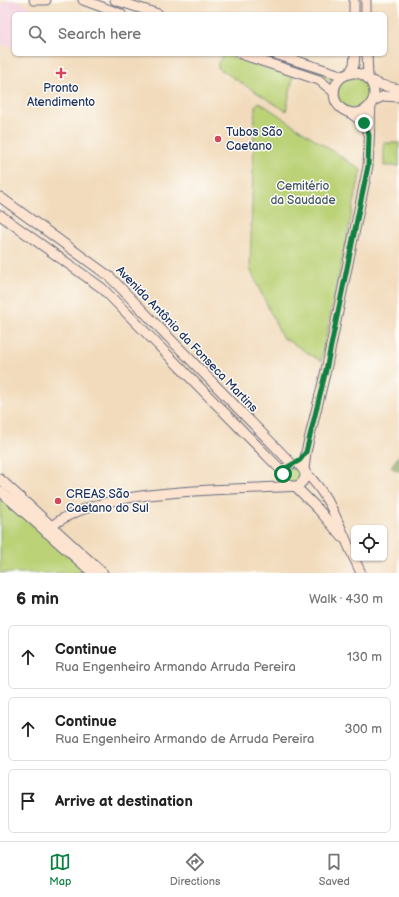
<!DOCTYPE html>
<meta charset="utf-8">
<style>
:root{--surface:#fff;--page:#f2f2f2;--text:#222;--muted:#767676;--line:#e0e0e0;--accent:#0b8043}
body{margin:0;font-family:"Balsamiq Sans",sans-serif;background:var(--page);color:var(--text)}
.controls{position:absolute;right:12px;bottom:12px;display:grid;overflow:hidden;border-radius:6px;box-shadow:0 1px 3px #0004}
.controls button{width:36px;height:36px;display:grid;place-items:center;padding:0;border:0;border-bottom:1px solid var(--line);background:var(--surface);color:var(--text);font:20px sans-serif}
.stop{position:absolute;width:12px;height:12px;margin:-9px;border:3px solid #0b8043;border-radius:50%;background:#fff}
.stop.end{background:#0b8043;border-color:#fff;box-shadow:0 1px 4px #0008}
.list{margin:0;padding:0;list-style:none}
h2{display:flex;justify-content:space-between;align-items:center;height:52px;margin:0;padding:0 16px;font-size:17px}
h2 small{font-size:13px;font-weight:400;color:var(--muted)}
.list li{display:grid;grid-template-columns:26px 1fr auto;gap:12px;align-items:center;box-sizing:border-box;height:64px;margin:0 8px 8px;padding:0 8px;border:1px solid var(--line);border-radius:6px}
.list b{display:block;font-size:15px;white-space:nowrap}
.list p{margin:0;font-size:13px;white-space:nowrap;color:var(--muted)}
.list em{font-size:13px;font-style:normal;color:var(--muted)}
.icon{flex:none;width:22px;height:22px;fill:none;stroke:currentColor;stroke-width:2;stroke-linecap:round;stroke-linejoin:round}
.map{position:relative;flex:none;width:399px;height:573px;overflow:hidden}
.search{position:absolute;background:var(--surface);box-shadow:0 1px 3px #0004;left:12px;right:12px;top:12px;height:44px;display:flex;align-items:center;gap:10px;box-sizing:border-box;padding:0 14px;border-radius:6px;color:var(--muted);font-size:15px}
.sheet{height:268px;background:var(--surface)}
nav{display:flex;justify-content:space-around;align-items:center;box-sizing:border-box;height:56px;border-top:1px solid var(--line);background:var(--surface);font-size:11px;color:var(--muted)}
nav a{display:grid;justify-items:center;gap:2px}
nav .on{color:var(--accent)}
.map>svg:first-child{display:block}
.built{fill:#f4cfde}
.green{fill:#bbd277;stroke:#6b806a}
.forest{fill:#94b468;stroke:#587263}
.lines{fill:none;stroke-linecap:round;stroke-linejoin:round}
.secondary-casing{stroke:#666b7f;stroke-width:11}
.secondary{stroke:#fde4d1;stroke-width:9}
.route{stroke:#0b8043;stroke-width:5}
.poi-dot{fill:#d1495b;stroke:#fdfcf7;stroke-width:1.5}
.labels{text-anchor:middle;stroke-width:3;stroke-linejoin:round;paint-order:stroke}
.poi-label{font-size:12px;fill:#1b2f5e;stroke:#fdfcf7;text-anchor:start}
.park-label{font-size:12px;fill:#435864;stroke:#fdfcf7}
.street-label{font-size:12px;fill:#1b2f5e;stroke:#fdfcf7}
</style>
<div class="map">
<svg width="399" height="573" viewBox="0 0 399 573">
<rect width="100%" height="100%" fill="#fdfcf7"/>
<filter id="ink" filterUnits="userSpaceOnUse"><feTurbulence type="fractalNoise" baseFrequency=".025" numOctaves="2"/><feDisplacementMap in="SourceGraphic" scale="8" xChannelSelector="R" yChannelSelector="G"/><feConvolveMatrix kernelMatrix="1 2 1 2 8 2 1 2 1" color-interpolation-filters="sRGB"/></filter>
<filter id="wash" filterUnits="userSpaceOnUse"><feTurbulence type="fractalNoise" baseFrequency=".012" numOctaves="4" result="noise"/><feDisplacementMap in="SourceGraphic" scale="16" xChannelSelector="R" yChannelSelector="G"/><feGaussianBlur stdDeviation="0.9" result="paint"/><feColorMatrix in="noise" values="0 0 0 0 0 0 0 0 0 0 0 0 0 0 0 0 0 1.4 0 .05"/><feComposite in="paint" operator="in"/></filter>
<g filter="url(#wash)">
<rect width="100%" height="100%" fill="#f2dbbc"/>
<!-- built -->
<path class="built" d="M6 0H18L32 8 31 14H14V48L0 44V8Z"/>
<!-- green -->
<g class="green">
<path d="M224 54 293 77 286 111 218 68V63Z"/>
<path d="M255 54H266L336 76 331 83 324 77Z"/>
<circle cx="354" cy="93" r="16"/>
<path d="M259 102 361 170 321 361 282 337 250 269 255 106Z"/>
<rect x="384" y="143" width="15" height="23"/>
<path d="M296 467 302 472 298 483 288 482 286 471 290 468Z"/>
<path d="M0 497 89 573H0Z"/>
</g>
<!-- forest -->
<path class="forest" d="M399 455V472L391 467Z"/>
</g>
<g filter="url(#ink)">
<g class="lines">
<!-- secondary casing -->
<g class="secondary-casing">
<g id="secondary">
<path d="M34 0H46"/>
<path d="M83 0 121 14"/>
<path d="M115 0 158 14"/>
<path d="M354 0V14"/>
<path d="M366 0V14"/>
<path d="M241 54 319 80 334 92"/>
<path d="M275 54 344 76"/>
<path d="M367 54 368 77"/>
<circle cx="354" cy="93" r="20"/>
<path d="M349 74 354 65 355 54"/>
<path d="M370 80 381 85 399 89"/>
<path d="M373 101 384 96 399 97"/>
<path d="M349 112 364 123 369 134"/>
<path d="M0 197 110 277 292 464"/>
<path d="M0 215 102 288 283 472"/>
<path d="M285 468 283 478 287 484 291 486"/>
<path d="M304 470 306 452 326 370 368 166 371 103"/>
<path d="M305 472C330 495 340 528 354 558"/>
<path d="M0 479 103 573"/>
<path d="M295 486 318 509 343 538"/>
<path d="M0 491 93 573"/>
<path d="M46 532C87 485 236 491 297 486 306 481 308 473 300 466"/>
<path d="M354 558 361 573"/>
</g>
</g>
<!-- secondary -->
<use href="#secondary" class="secondary"/>
</g>
</g>
<g class="lines" filter="url(#ink)">
<!-- route -->
<path class="route" d="M283 474 286 468 300 460 306 452 326 370 368 166 369 135 364 123"/>
</g>
<!-- markers -->
<g class="poi-dot">
<path d="M59 67h4v4h4v4h-4v4h-4v-4h-4v-4h4z"/>
<circle cx="218" cy="139" r="4"/>
<circle cx="58" cy="501" r="4"/>
</g>
<g class="labels">
<!-- poi labels -->
<g class="poi-label">
<text x="61" y="92" text-anchor="middle">Pronto<tspan x="61" dy="14">Atendimento</tspan></text>
<text x="226" y="136">Tubos São<tspan x="226" dy="14">Caetano</tspan></text>
<text x="66" y="498">CREAS São<tspan x="66" dy="14">Caetano do Sul</tspan></text>
</g>
<!-- park labels -->
<g class="park-label">
<text x="303" y="190">Cemitério<tspan x="303" dy="14">da Saudade</tspan></text>
</g>
<!-- street labels -->
<g class="street-label">
<text transform="translate(187 339) rotate(46)" y="4">Avenida Antônio da Fonseca Martins</text>
</g>
</g>
</svg>
<div class="controls">
<button><svg class="icon" aria-label="locate" viewBox="0 0 24 24"><circle cx="12" cy="12" r="6"/><path d="M12 2v4M12 18v4M2 12h4M18 12h4"/></svg></button>
</div>
<div class="stop" style="left:283px;top:474px"></div>
<div class="stop end" style="left:364px;top:123px"></div>
<div class="search"><svg class="icon" aria-label="search" viewBox="0 0 24 24"><circle cx="10" cy="10" r="6"/><path d="M15 15l6 6"/></svg>Search here</div>
</div>
<section class="sheet">
<h2>6 min<small>Walk · 430 m</small></h2>
<ul class="list">
<li><svg class="icon" aria-label="ahead" viewBox="0 0 24 24"><path d="M12 20V5M6 11l6-6 6 6"/></svg><div><b>Continue</b><p>Rua Engenheiro Armando Arruda Pereira</p></div><em>130 m</em></li>
<li><svg class="icon" aria-label="ahead" viewBox="0 0 24 24"><path d="M12 20V5M6 11l6-6 6 6"/></svg><div><b>Continue</b><p>Rua Engenheiro Armando de Arruda Pereira</p></div><em>300 m</em></li>
<li><svg class="icon" aria-label="arrive" viewBox="0 0 24 24"><path d="M6 21V4h12l-3 4 3 4H6"/></svg><div><b>Arrive at destination</b></div></li>
</ul>
</section>
<nav>
<a class="on"><svg class="icon" aria-label="map" viewBox="0 0 24 24"><path d="M3 6l6-2 6 2 6-2v14l-6 2-6-2-6 2zM9 4v14M15 6v14"/></svg>Map</a>
<a><svg class="icon" aria-label="directions" viewBox="0 0 24 24"><path d="M12 3l9 9-9 9-9-9zM9 14v-3h6M13 9l2 2-2 2"/></svg>Directions</a>
<a><svg class="icon" aria-label="saved" viewBox="0 0 24 24"><path d="M7 4h10v16l-5-4-5 4z"/></svg>Saved</a>
</nav>
